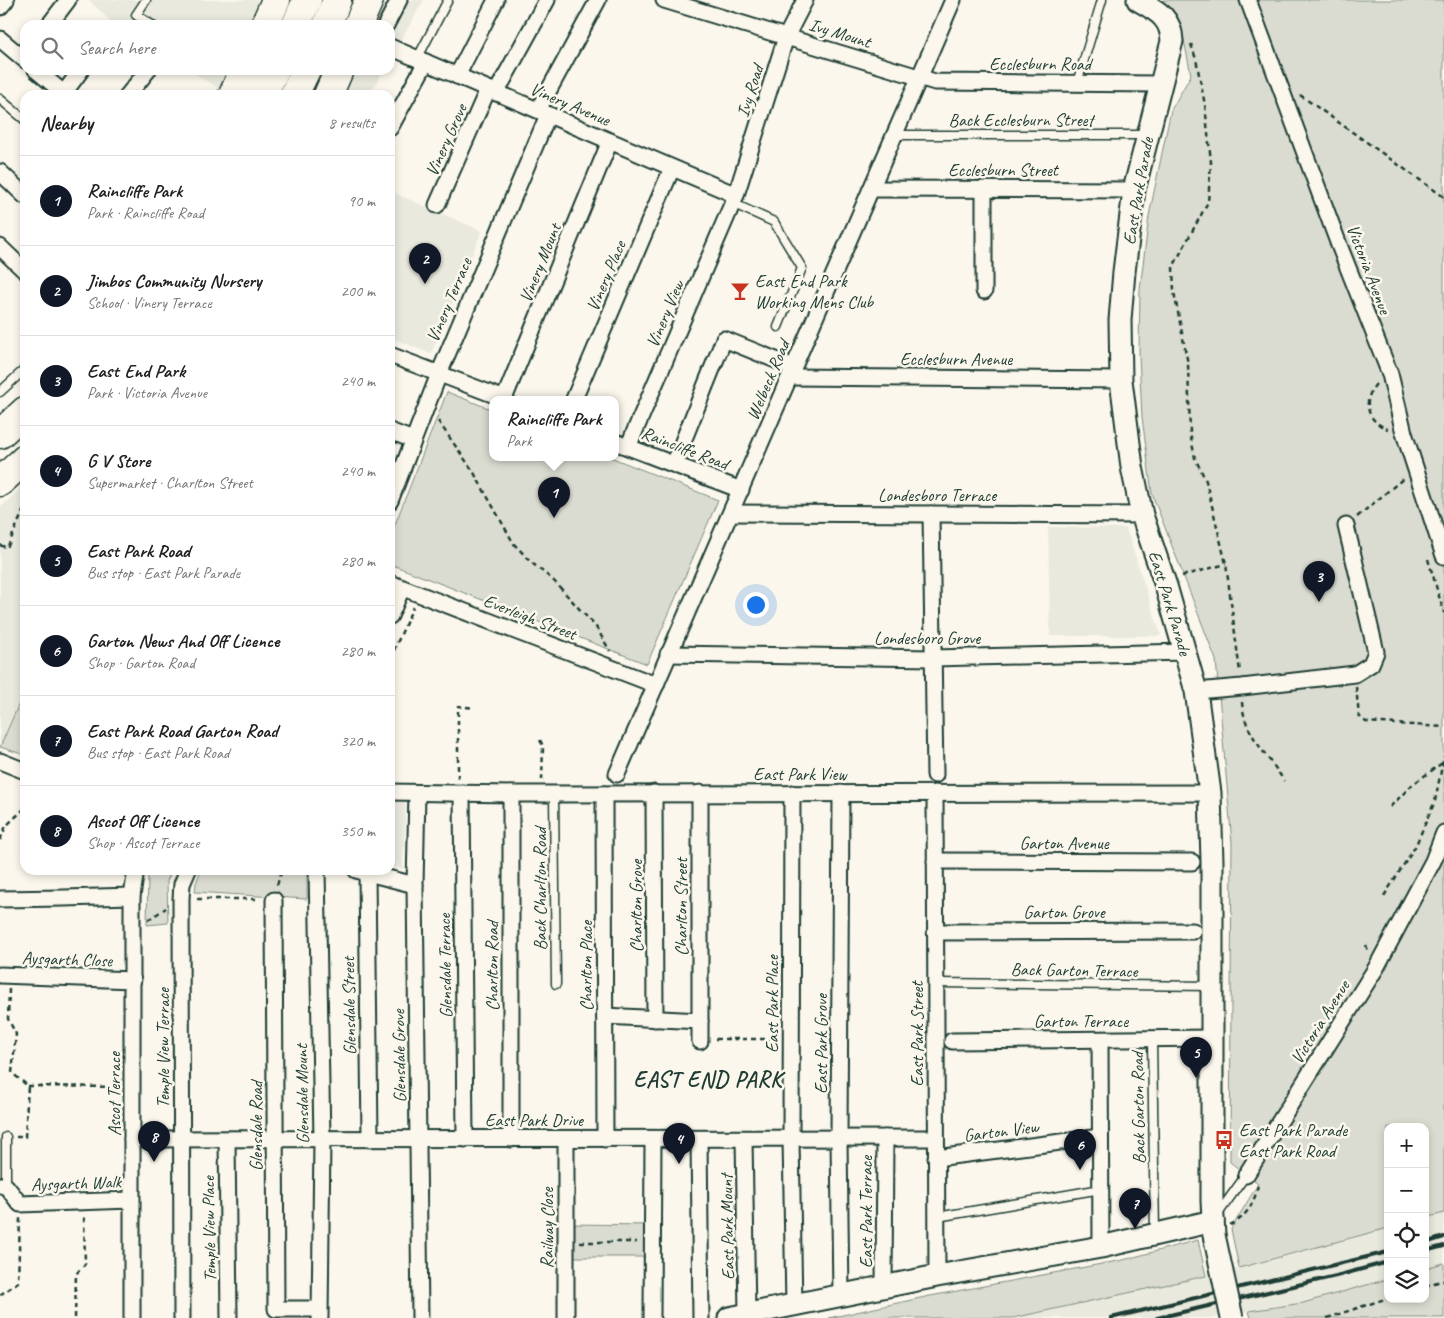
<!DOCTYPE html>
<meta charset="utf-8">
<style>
:root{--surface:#fff;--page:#f2f2f2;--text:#222;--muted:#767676;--line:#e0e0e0;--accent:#111827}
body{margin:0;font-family:Caveat,sans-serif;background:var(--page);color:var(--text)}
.controls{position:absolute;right:15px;bottom:15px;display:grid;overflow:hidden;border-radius:10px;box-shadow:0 2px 8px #0003}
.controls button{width:45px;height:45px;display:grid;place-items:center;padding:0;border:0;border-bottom:1px solid var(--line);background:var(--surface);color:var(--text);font:25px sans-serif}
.you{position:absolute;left:755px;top:604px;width:18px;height:18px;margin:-12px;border:4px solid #fff;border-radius:50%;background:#1a73e8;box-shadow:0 0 0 8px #1a73e833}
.badge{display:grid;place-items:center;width:32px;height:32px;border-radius:50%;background:var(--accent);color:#fff;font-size:16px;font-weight:700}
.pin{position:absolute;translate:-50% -41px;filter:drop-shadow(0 1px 2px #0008)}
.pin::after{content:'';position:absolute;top:26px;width:18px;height:15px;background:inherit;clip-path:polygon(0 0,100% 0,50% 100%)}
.popup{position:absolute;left:489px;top:396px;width:130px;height:65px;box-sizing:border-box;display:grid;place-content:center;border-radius:10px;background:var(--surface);filter:drop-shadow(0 1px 4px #0005);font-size:16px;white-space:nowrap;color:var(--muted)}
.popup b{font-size:19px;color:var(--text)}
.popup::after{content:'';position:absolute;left:50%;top:100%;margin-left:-10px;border:10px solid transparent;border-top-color:var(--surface)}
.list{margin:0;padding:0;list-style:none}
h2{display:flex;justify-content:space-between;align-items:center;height:65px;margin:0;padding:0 20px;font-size:21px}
h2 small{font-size:16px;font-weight:400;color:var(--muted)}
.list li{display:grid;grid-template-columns:32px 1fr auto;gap:15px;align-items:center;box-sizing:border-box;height:90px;padding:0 20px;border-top:1px solid var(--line)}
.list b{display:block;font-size:19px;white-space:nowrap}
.list p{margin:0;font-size:16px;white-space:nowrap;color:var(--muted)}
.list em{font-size:16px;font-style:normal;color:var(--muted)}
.icon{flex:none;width:28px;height:28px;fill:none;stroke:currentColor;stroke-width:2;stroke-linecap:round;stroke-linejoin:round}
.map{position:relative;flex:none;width:1444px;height:1318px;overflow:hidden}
.search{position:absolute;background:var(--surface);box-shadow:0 2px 8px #0003;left:20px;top:20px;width:375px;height:55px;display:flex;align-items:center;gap:12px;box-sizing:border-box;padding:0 18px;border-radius:15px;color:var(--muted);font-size:19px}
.panel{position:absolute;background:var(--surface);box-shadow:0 2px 8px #0003;left:20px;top:90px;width:375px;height:785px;border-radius:15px}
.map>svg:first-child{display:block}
.built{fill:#eae9de}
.green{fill:#dbdcd1;stroke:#7d8c82}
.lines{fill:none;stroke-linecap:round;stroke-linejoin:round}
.lane-casing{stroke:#1f3d34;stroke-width:11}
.street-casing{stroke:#1f3d34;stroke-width:19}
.secondary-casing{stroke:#1f3d34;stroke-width:25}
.highway-casing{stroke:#1f3d34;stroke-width:31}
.path{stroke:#1f3d34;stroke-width:2.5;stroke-dasharray:5 4;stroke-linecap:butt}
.lane{stroke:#fbf7ec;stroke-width:8}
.street{stroke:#fbf7ec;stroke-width:15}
.secondary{stroke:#fbf7ec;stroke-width:21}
.highway{stroke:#fbf7ec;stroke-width:28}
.rail{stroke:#1f3d34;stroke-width:4}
.secondary-bridge-casing{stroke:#1f3d34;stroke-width:25;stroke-linecap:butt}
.secondary-bridge{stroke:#fbf7ec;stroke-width:21}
.labels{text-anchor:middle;stroke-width:5;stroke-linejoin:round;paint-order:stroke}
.street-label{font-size:18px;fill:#1f3d34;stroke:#fbf7ec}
.poi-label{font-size:18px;fill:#1f3d34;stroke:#fbf7ec;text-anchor:start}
.district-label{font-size:22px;font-weight:bold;letter-spacing:1px;fill:#1f3d34;stroke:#fbf7ec}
</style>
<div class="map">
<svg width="1444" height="1318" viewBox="0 0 1444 1318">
<rect width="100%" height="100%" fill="#fbf7ec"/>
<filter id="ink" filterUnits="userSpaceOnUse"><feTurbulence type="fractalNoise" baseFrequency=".02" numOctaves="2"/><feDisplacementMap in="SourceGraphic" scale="10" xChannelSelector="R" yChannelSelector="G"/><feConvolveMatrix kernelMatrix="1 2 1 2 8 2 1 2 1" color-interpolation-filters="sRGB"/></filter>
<g filter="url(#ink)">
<!-- built -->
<g class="built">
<path d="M89 0H259L248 25H114Z"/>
<path d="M387 0H424L390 59V25H374Z"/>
<path d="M188 70H229L220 89Z"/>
<path d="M353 70H384L369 95H341Z"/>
<path d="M390 191 482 231 431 354 390 337Z"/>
<path d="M25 484V690L0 747V508Z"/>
<path d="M1048 527 1126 528 1161 636H1050Z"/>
<path d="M406 798 403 869 390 866V799Z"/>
<path d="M1444 1213V1263L1425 1268V1218Z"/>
<path d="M1388 1228V1279L1303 1303 1249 1311 1214 1318H1013L1206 1276 1288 1256Z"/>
</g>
<!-- green -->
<g class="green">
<path d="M1163 0H1444V1213L1425 1218V1127H1388V1228L1239 1268 1231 1229 1258 1184 1230 1162 1232 843 1216 660 1152 494 1142 417 1139 355 1140 289 1149 216 1171 110 1191 75 1181 25 1175 14 1163 3Z"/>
<path d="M447 392 493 410V457H610L718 500 647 664 390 564V537Z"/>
<path d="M25 690V755L0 747Z"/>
<path d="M150 870H172L167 881 168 923 147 925 148 874Z"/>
<path d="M201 870H307V899L195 892 196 883Z"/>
<path d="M566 1224 652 1225V1257H566Z"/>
<path d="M1198 1240 1206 1276 1013 1318H829L925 1297 1123 1260Z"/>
<path d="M1444 1263V1318H1251L1249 1311 1303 1303 1388 1279V1299H1425V1268Z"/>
</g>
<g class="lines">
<!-- lane casing -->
<g class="lane-casing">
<g id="lane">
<path d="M146 0 136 15 152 25"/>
<path d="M417 59 448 0"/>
<path d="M1077 83 1102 0"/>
<path d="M0 99 25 120"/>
<path d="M894 135H1147"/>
<path d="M732 203 774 222 802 268 778 327"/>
<path d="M0 392 25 369"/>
<path d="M554 794 556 984"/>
<path d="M936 983 1211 986"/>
<path d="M1152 1040 1155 1233"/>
<path d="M6 1186V1137"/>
<path d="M1218 1214 1246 1175"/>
<path d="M937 1217 1101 1189"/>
</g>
</g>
<!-- street casing -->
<g class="street-casing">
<g id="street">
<path d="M664 0 935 82 1160 84"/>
<path d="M1248 0 1339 245 1390 374 1404 433 1444 556"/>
<path d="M0 7 6 0"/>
<path d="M49 25 68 0"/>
<path d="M386 25 399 0"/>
<path d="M0 39 25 60"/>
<path d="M390 47 736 195"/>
<path d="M36 70 66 95"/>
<path d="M457 76 496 0"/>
<path d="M64 93 81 70"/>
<path d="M496 93 547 0"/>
<path d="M128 95 148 70"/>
<path d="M538 110 598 0"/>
<path d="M390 128 426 62"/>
<path d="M0 172 25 196"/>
<path d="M871 189 1134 190"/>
<path d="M984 189V291"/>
<path d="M437 205 488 89"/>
<path d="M0 247 25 271"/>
<path d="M390 355 505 399"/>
<path d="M790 377 1121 380"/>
<path d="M504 399 610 141"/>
<path d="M574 399 672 168"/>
<path d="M390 431 413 440"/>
<path d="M615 442 741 490"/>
<path d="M628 447 736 195 786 37 805 0"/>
<path d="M674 464 724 339 793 367"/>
<path d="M390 501 439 374 548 115"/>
<path d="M731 513 1142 515"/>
<path d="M931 514 935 775"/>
<path d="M390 583 656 685"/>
<path d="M390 616 402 588"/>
<path d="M668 654 933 658 1186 652"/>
<path d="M1196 691 1242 687 1355 674 1371 664 1376 652 1346 526"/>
<path d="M0 761 25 771"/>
<path d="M617 774 953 0"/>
<path d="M390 792 511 794 1210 793"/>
<path d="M417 793 415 885 420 1318"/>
<path d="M462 793 465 1139"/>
<path d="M654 793 655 1019"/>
<path d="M700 793V1041"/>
<path d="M792 793 791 1139 794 1306"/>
<path d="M841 793 839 1139 841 1296"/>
<path d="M935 793 937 1276"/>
<path d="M604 794 605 1139"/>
<path d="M935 861 1192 862"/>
<path d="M317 870 322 1139 320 1318"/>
<path d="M356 870 415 885"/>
<path d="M367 873 370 1139"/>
<path d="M0 899 64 898 132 896"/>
<path d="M274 900 276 1309H319"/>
<path d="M935 932 1193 931"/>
<path d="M0 975 133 980"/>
<path d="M605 1016 700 1021"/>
<path d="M1100 1040 1101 1247"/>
<path d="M952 1041 1211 1038"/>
<path d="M132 1139 936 1138"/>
<path d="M227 1139 229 1318"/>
<path d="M511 1139V794"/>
<path d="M699 1139 701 1318"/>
<path d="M744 1139 747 1314"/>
<path d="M936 1158 1100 1137"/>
<path d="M1246 1175 1376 968 1433 861 1444 833"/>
<path d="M0 1185 6 1186 20 1204 131 1200"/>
<path d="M884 1286 885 1138"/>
<path d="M132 1318V896L136 870"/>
<path d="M182 1318 181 899 182 884 188 870"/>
<path d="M566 1318V1139"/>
<path d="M652 1318 653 1139"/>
</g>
</g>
<!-- secondary casing -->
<g class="secondary-casing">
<g id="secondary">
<path d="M1138 0C1157 11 1171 17 1172 41L1134 190 1124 272 1120 320 1121 380 1132 467 1142 515 1166 586 1196 691 1210 793 1212 862V1201L1214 1235"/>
<path d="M729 1318 937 1276 1101 1247 1213 1221"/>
</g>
</g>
<!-- highway casing -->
<g class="highway-casing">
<g id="highway">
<path d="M265 25 276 0"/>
<path d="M296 25 307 0"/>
<path d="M327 25 337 0"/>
<path d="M358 25 369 0"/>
<path d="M233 95 244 70"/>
<path d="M262 95 275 70"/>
<path d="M294 95 306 70"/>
<path d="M328 95 339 70"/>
<path d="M0 434 25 411"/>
<path d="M0 482 25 459"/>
</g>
</g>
<!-- path -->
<g class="path">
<path d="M1191 44 1196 59 1205 105 1211 162 1208 202 1173 267 1174 292 1188 364 1190 433 1195 458 1206 481 1226 564 1240 672"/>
<path d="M1300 95 1444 197"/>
<path d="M390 252 393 259"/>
<path d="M1376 384C1362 401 1366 421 1388 429"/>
<path d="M438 421 473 471 514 544 532 563 553 580 596 627 610 651"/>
<path d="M1357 517 1404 478"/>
<path d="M0 545 7 548 25 507"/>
<path d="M1428 559 1444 613"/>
<path d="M1182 576 1226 564"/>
<path d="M390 659 413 607"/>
<path d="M1356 687 1359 716 1366 722 1444 727"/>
<path d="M1242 702C1244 735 1268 754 1284 781"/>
<path d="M540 740 543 746 542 780"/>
<path d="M458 779V706L474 708"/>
<path d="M1390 807 1412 785 1442 763"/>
<path d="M0 840 6 826 25 808"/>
<path d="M277 885 282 870"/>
<path d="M1384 896 1415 847 1435 801 1444 756"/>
<path d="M197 899H259"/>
<path d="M148 920 166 908"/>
<path d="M1366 945 1368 951"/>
<path d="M9 989 8 1019 16 1034 12 1073 28 1086 25 1137H16"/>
<path d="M715 1039H777"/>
<path d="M28 1086 119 1087"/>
<path d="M1230 1225C1247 1217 1255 1202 1258 1184"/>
<path d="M580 1242H637"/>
<path d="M1425 1286 1444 1280"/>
<path d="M0 1295 18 1282 20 1218"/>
<path d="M75 1318 76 1274 85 1264 84 1215"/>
<path d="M1327 1318 1388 1298"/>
</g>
<!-- lane -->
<use href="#lane" class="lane"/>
<!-- street -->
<use href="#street" class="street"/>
<!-- secondary -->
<use href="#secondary" class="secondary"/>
<!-- highway -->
<use href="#highway" class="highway"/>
<!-- rail -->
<g class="rail">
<path d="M1425 1243 1444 1237"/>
<path d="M1425 1251 1444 1246"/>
<path d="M1111 1318 1388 1252"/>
<path d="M1157 1318 1336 1276 1388 1262"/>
</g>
<!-- secondary-bridge casing -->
<g class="secondary-bridge-casing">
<path id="secondary-bridge" d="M1214 1235 1232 1318"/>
</g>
<!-- secondary-bridge -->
<use href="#secondary-bridge" class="secondary-bridge"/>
</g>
</g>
<!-- icons -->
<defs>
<g id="bar-bare" transform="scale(1.5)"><path d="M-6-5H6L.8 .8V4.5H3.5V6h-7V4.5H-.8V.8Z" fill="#c8321e" stroke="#fbf7ec" stroke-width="2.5" paint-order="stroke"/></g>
<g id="bus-bare" transform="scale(1.5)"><path d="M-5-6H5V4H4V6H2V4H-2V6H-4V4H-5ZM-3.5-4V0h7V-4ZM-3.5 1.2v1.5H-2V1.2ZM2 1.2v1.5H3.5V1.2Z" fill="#c8321e" stroke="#fbf7ec" stroke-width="2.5" paint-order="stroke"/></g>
</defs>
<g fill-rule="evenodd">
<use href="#bar-bare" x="740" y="291"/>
<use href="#bus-bare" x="1224" y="1140"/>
</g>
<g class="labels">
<!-- street labels -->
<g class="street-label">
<text transform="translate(840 33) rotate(17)" y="6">Ivy Mount</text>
<text x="1040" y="70">Ecclesburn Road</text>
<text transform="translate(750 91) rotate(-72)" y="6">Ivy Road</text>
<text transform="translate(570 104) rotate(23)" y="6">Vinery Avenue</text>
<text x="1021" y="126">Back Ecclesburn Street</text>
<text transform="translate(446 140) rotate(-66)" y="6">Vinery Grove</text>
<text x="1003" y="176">Ecclesburn Street</text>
<text transform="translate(1138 191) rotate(-80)" y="6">East Park Parade</text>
<text transform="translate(540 263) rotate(-68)" y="6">Vinery Mount</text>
<text transform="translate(1369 269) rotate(69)" y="6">Victoria Avenue</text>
<text transform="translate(606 276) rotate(-67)" y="6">Vinery Place</text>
<text transform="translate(449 300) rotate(-67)" y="6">Vinery Terrace</text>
<text transform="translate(665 314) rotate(-67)" y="6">Vinery View</text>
<text x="956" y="365">Ecclesburn Avenue</text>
<text transform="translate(768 380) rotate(-67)" y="6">Welbeck Road</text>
<text transform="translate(685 448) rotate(21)" y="6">Raincliffe Road</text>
<text x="937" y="501">Londesboro Terrace</text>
<text transform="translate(1170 603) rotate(73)" y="6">East Park Parade</text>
<text transform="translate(530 617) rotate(21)" y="6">Everleigh Street</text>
<text x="927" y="644">Londesboro Grove</text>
<text x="800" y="780">East Park View</text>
<text x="1064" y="849">Garton Avenue</text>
<text transform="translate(540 889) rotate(-90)" y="6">Back Charlton Road</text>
<text transform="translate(636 906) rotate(-90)" y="6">Charlton Grove</text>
<text transform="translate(681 907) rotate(-90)" y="6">Charlton Street</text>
<text x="1064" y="918">Garton Grove</text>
<text transform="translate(67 959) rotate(2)" y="6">Aysgarth Close</text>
<text transform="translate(445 966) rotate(-91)" y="6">Glensdale Terrace</text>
<text transform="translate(492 966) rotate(-90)" y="6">Charlton Road</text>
<text transform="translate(586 966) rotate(-90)" y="6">Charlton Place</text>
<text transform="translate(1074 970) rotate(1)" y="6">Back Garton Terrace</text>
<text transform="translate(772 1004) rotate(-90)" y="6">East Park Place</text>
<text transform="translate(349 1006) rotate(-91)" y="6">Glensdale Street</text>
<text x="1081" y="1027">Garton Terrace</text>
<text transform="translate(1320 1022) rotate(-58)" y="6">Victoria Avenue</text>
<text transform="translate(917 1034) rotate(-90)" y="6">East Park Street</text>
<text transform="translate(821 1044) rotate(-90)" y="6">East Park Grove</text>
<text transform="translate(163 1048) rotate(-90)" y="6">Temple View Terrace</text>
<text transform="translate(399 1056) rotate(-91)" y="6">Glensdale Grove</text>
<text transform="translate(114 1094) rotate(-90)" y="6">Ascot Terrace</text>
<text transform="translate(302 1094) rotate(-91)" y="6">Glensdale Mount</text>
<text transform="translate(1138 1108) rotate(-91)" y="6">Back Garton Road</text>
<text x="534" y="1126">East Park Drive</text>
<text transform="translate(256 1126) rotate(-90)" y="6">Glensdale Road</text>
<text transform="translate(1001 1131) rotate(-7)" y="6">Garton View</text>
<text transform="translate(76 1183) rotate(-2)" y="6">Aysgarth Walk</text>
<text transform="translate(866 1212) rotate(-90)" y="6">East Park Terrace</text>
<text transform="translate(727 1227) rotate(-91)" y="6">East Park Mount</text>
<text transform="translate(547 1228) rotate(-90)" y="6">Railway Close</text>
<text transform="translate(209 1229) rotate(-91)" y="6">Temple View Place</text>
</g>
<!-- poi labels -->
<g class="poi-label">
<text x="755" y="287">East End Park<tspan x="755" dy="21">Working Mens Club</tspan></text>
<text x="1239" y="1136">East Park Parade<tspan x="1239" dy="21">East Park Road</tspan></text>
</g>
<!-- district labels -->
<g class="district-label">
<text x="708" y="1087">EAST END PARK</text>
</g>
</g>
</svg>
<div class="controls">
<button>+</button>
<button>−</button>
<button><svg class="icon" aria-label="locate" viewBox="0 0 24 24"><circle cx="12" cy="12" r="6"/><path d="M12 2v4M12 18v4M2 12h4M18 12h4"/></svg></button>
<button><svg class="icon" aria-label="layers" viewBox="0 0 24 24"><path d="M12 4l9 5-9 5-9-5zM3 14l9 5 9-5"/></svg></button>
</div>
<div class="you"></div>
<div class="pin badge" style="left:554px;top:518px">1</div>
<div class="popup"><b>Raincliffe Park</b>Park</div>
<div class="pin badge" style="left:425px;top:284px">2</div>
<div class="pin badge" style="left:1319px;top:602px">3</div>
<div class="pin badge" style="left:679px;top:1164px">4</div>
<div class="pin badge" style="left:1196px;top:1078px">5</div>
<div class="pin badge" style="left:1080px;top:1170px">6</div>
<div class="pin badge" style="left:1135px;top:1229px">7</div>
<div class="pin badge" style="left:154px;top:1162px">8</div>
<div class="search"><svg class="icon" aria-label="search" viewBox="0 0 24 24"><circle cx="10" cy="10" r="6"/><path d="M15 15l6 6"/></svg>Search here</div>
<section class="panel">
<h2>Nearby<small>8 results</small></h2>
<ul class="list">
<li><span class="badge">1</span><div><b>Raincliffe Park</b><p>Park · Raincliffe Road</p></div><em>90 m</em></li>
<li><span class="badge">2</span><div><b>Jimbos Community Nursery</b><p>School · Vinery Terrace</p></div><em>200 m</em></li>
<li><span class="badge">3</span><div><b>East End Park</b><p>Park · Victoria Avenue</p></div><em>240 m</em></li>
<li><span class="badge">4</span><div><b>G V Store</b><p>Supermarket · Charlton Street</p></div><em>240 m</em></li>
<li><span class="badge">5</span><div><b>East Park Road</b><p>Bus stop · East Park Parade</p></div><em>280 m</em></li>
<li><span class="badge">6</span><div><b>Garton News And Off Licence</b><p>Shop · Garton Road</p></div><em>280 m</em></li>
<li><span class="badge">7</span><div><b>East Park Road Garton Road</b><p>Bus stop · East Park Road</p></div><em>320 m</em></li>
<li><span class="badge">8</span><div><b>Ascot Off Licence</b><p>Shop · Ascot Terrace</p></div><em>350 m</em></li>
</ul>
</section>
</div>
